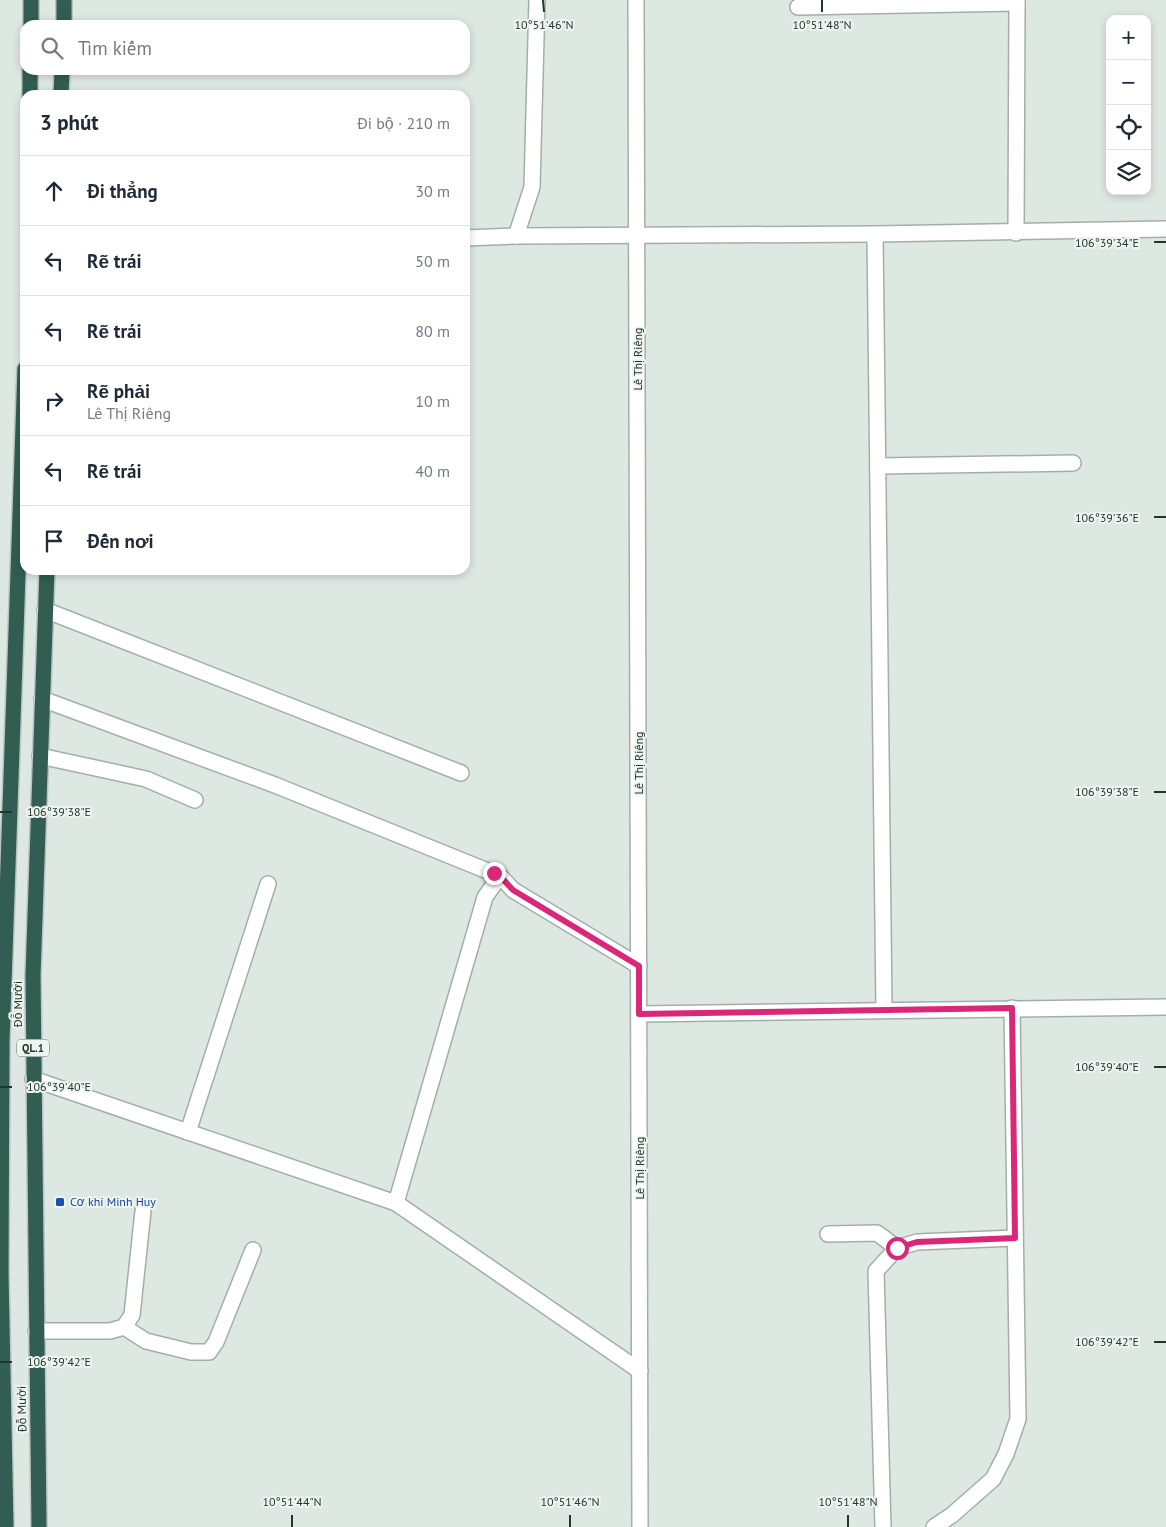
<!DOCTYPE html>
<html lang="vi">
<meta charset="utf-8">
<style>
:root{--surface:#fff;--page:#f2f2f3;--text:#1f2937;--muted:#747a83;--line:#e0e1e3}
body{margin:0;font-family:"PT Sans",sans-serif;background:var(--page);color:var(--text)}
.controls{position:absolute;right:15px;top:15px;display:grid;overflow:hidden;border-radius:10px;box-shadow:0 2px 8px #0003}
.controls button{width:45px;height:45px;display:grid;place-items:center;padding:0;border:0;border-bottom:1px solid var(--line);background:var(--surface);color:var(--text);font:25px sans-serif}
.stop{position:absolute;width:15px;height:15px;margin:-11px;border:4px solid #db2777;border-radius:50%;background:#fff}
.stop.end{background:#db2777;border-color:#fff;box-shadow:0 1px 5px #0008}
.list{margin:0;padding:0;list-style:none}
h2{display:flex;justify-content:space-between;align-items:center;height:65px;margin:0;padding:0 20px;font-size:21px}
h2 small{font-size:16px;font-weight:400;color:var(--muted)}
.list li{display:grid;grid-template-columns:32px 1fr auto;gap:15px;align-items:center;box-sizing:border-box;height:70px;padding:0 20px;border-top:1px solid var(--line)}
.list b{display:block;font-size:19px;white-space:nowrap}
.list p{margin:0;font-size:16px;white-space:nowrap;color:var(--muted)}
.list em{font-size:16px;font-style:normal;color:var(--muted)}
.icon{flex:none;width:28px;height:28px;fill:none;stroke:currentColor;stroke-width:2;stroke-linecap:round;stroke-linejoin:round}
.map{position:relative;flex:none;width:1166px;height:1527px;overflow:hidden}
.search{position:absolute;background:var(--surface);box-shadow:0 2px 8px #0003;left:20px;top:20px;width:450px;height:55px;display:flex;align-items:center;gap:12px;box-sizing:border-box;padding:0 18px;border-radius:15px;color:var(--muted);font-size:19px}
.panel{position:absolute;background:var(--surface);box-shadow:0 2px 8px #0003;left:20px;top:90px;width:450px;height:485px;border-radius:15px}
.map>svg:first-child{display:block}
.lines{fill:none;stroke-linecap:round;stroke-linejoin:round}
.minor-casing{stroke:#a2afa9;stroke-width:18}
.highway-casing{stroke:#bdc2c1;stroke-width:18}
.minor{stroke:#fff;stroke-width:15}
.highway{stroke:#315d52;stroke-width:15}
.route{stroke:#db2777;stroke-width:6}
.ticks{fill:none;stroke:#22352f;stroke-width:2}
.transit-dot{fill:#1a4fb4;stroke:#eef5f1;stroke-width:2}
.labels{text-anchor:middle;stroke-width:4;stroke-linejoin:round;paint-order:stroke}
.shield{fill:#eef5f1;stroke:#5f6f69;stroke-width:1}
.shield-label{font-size:11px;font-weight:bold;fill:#22352f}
.street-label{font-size:12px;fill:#22352f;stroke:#eef5f1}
.transit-label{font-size:12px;fill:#164399;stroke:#eef5f1;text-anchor:start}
.ticks-label{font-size:12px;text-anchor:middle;fill:#22352f;stroke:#eef5f1;stroke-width:4;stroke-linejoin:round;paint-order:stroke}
</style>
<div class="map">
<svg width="1166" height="1527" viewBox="0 0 1166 1527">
<rect width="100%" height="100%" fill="#dee8e3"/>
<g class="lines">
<!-- minor casing -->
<g class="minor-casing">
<g id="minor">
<path d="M636 0 640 1527"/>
<path d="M798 7 1017 3"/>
<path d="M1016 233 1017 0"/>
<path d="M875 234 884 1010"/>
<path d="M516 236 532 187 537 0"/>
<path d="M465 238 516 236 875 234 1166 229"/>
<path d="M878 466 1073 463"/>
<path d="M45 610 461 773"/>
<path d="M42 699 275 785 500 876"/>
<path d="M40 756 146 779 195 800"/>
<path d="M639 1014 1166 1007"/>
<path d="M33 1079 396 1203 640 1371"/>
<path d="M188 1132 268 884"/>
<path d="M396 1203 485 897 500 876 513 890 639 966"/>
<path d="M828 1234 877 1233 897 1248"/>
<path d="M124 1327 146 1341 191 1352H209L216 1342 253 1250"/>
<path d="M36 1331H110L124 1327 132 1315 143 1211"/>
<path d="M883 1527 876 1271 897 1248 917 1242 1015 1238"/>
<path d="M934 1527 952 1515 993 1479 1006 1454 1018 1419 1012 1008"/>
</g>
</g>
<!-- highway casing -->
<g class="highway-casing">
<g id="highway">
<path d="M31 25V0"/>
<path d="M64 25V0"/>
<path d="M30 95V70"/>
<path d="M61 95 62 70"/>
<path d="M6 1527 1 1274 2 1041 25 369"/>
<path d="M39 1527 33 975 47 570"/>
</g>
</g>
<!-- minor -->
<use href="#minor" class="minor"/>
<!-- highway -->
<use href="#highway" class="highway"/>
</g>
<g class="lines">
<!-- route -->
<path class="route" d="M494 873 500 876 513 890 639 966V1014L1012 1008 1015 1238 917 1242 897 1248"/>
</g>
<!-- ticks -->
<path class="ticks" d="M543 0 544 12M822 0V12M1154 242H1166M1154 517H1166M1154 792H1166M0 812H12M1154 1067H1166M0 1087H12M1154 1342H1166M0 1362H12M292 1515V1527M570 1515V1527M848 1515V1527"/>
<!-- markers -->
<rect class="transit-dot" x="55" y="1197" width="10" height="10" rx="2.5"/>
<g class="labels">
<!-- shield labels -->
<rect class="shield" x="17" y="1039.5" width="32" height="17" rx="4"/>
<g class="shield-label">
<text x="33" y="1052">QL.1</text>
</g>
<!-- street labels -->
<g class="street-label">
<text transform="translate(638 359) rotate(-90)" y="4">Lê Thị Riêng</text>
<text transform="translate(639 763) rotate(-90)" y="4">Lê Thị Riêng</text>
<text transform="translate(18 1004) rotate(-90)" y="4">Đỗ Mười</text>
<text transform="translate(640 1168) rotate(-90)" y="4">Lê Thị Riêng</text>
<text transform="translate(22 1409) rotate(-91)" y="4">Đỗ Mười</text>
</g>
<!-- transit labels -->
<g class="transit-label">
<text x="70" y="1206">Cơ khí Minh Huy</text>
</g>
</g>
<g class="ticks-label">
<text x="544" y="29">10°51'46"N</text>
<text x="822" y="29">10°51'48"N</text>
<text x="1107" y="247">106°39'34"E</text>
<text x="1107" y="522">106°39'36"E</text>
<text x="1107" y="796">106°39'38"E</text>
<text x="59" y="816">106°39'38"E</text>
<text x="1107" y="1071">106°39'40"E</text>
<text x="59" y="1091">106°39'40"E</text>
<text x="1107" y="1346">106°39'42"E</text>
<text x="59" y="1366">106°39'42"E</text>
<text x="292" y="1506">10°51'44"N</text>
<text x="570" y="1506">10°51'46"N</text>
<text x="848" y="1506">10°51'48"N</text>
</g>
</svg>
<div class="controls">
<button>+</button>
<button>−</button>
<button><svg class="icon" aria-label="locate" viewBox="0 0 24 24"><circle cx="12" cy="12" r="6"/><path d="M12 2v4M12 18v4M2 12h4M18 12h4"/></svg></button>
<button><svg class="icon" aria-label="layers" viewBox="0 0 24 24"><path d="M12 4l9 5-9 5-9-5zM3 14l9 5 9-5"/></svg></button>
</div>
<div class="stop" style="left:897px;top:1248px"></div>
<div class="stop end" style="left:494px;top:873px"></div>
<div class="search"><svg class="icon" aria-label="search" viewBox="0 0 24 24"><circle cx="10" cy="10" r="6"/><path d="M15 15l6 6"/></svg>Tìm kiếm</div>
<section class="panel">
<h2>3 phút<small>Đi bộ · 210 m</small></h2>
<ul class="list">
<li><svg class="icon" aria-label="ahead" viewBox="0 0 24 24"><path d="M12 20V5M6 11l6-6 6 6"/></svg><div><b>Đi thẳng</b></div><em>30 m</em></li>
<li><svg class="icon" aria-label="left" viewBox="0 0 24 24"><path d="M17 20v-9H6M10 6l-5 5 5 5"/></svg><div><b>Rẽ trái</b></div><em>50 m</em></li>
<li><svg class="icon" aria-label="left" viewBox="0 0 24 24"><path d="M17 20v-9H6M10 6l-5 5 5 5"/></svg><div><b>Rẽ trái</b></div><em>80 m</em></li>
<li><svg class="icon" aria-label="right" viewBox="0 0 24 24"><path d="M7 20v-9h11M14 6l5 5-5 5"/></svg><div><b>Rẽ phải</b><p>Lê Thị Riêng</p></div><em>10 m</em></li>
<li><svg class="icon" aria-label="left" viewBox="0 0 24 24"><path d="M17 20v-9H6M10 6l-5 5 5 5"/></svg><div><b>Rẽ trái</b></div><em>40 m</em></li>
<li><svg class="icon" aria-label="arrive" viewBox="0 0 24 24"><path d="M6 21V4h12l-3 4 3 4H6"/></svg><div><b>Đến nơi</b></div></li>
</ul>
</section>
</div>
